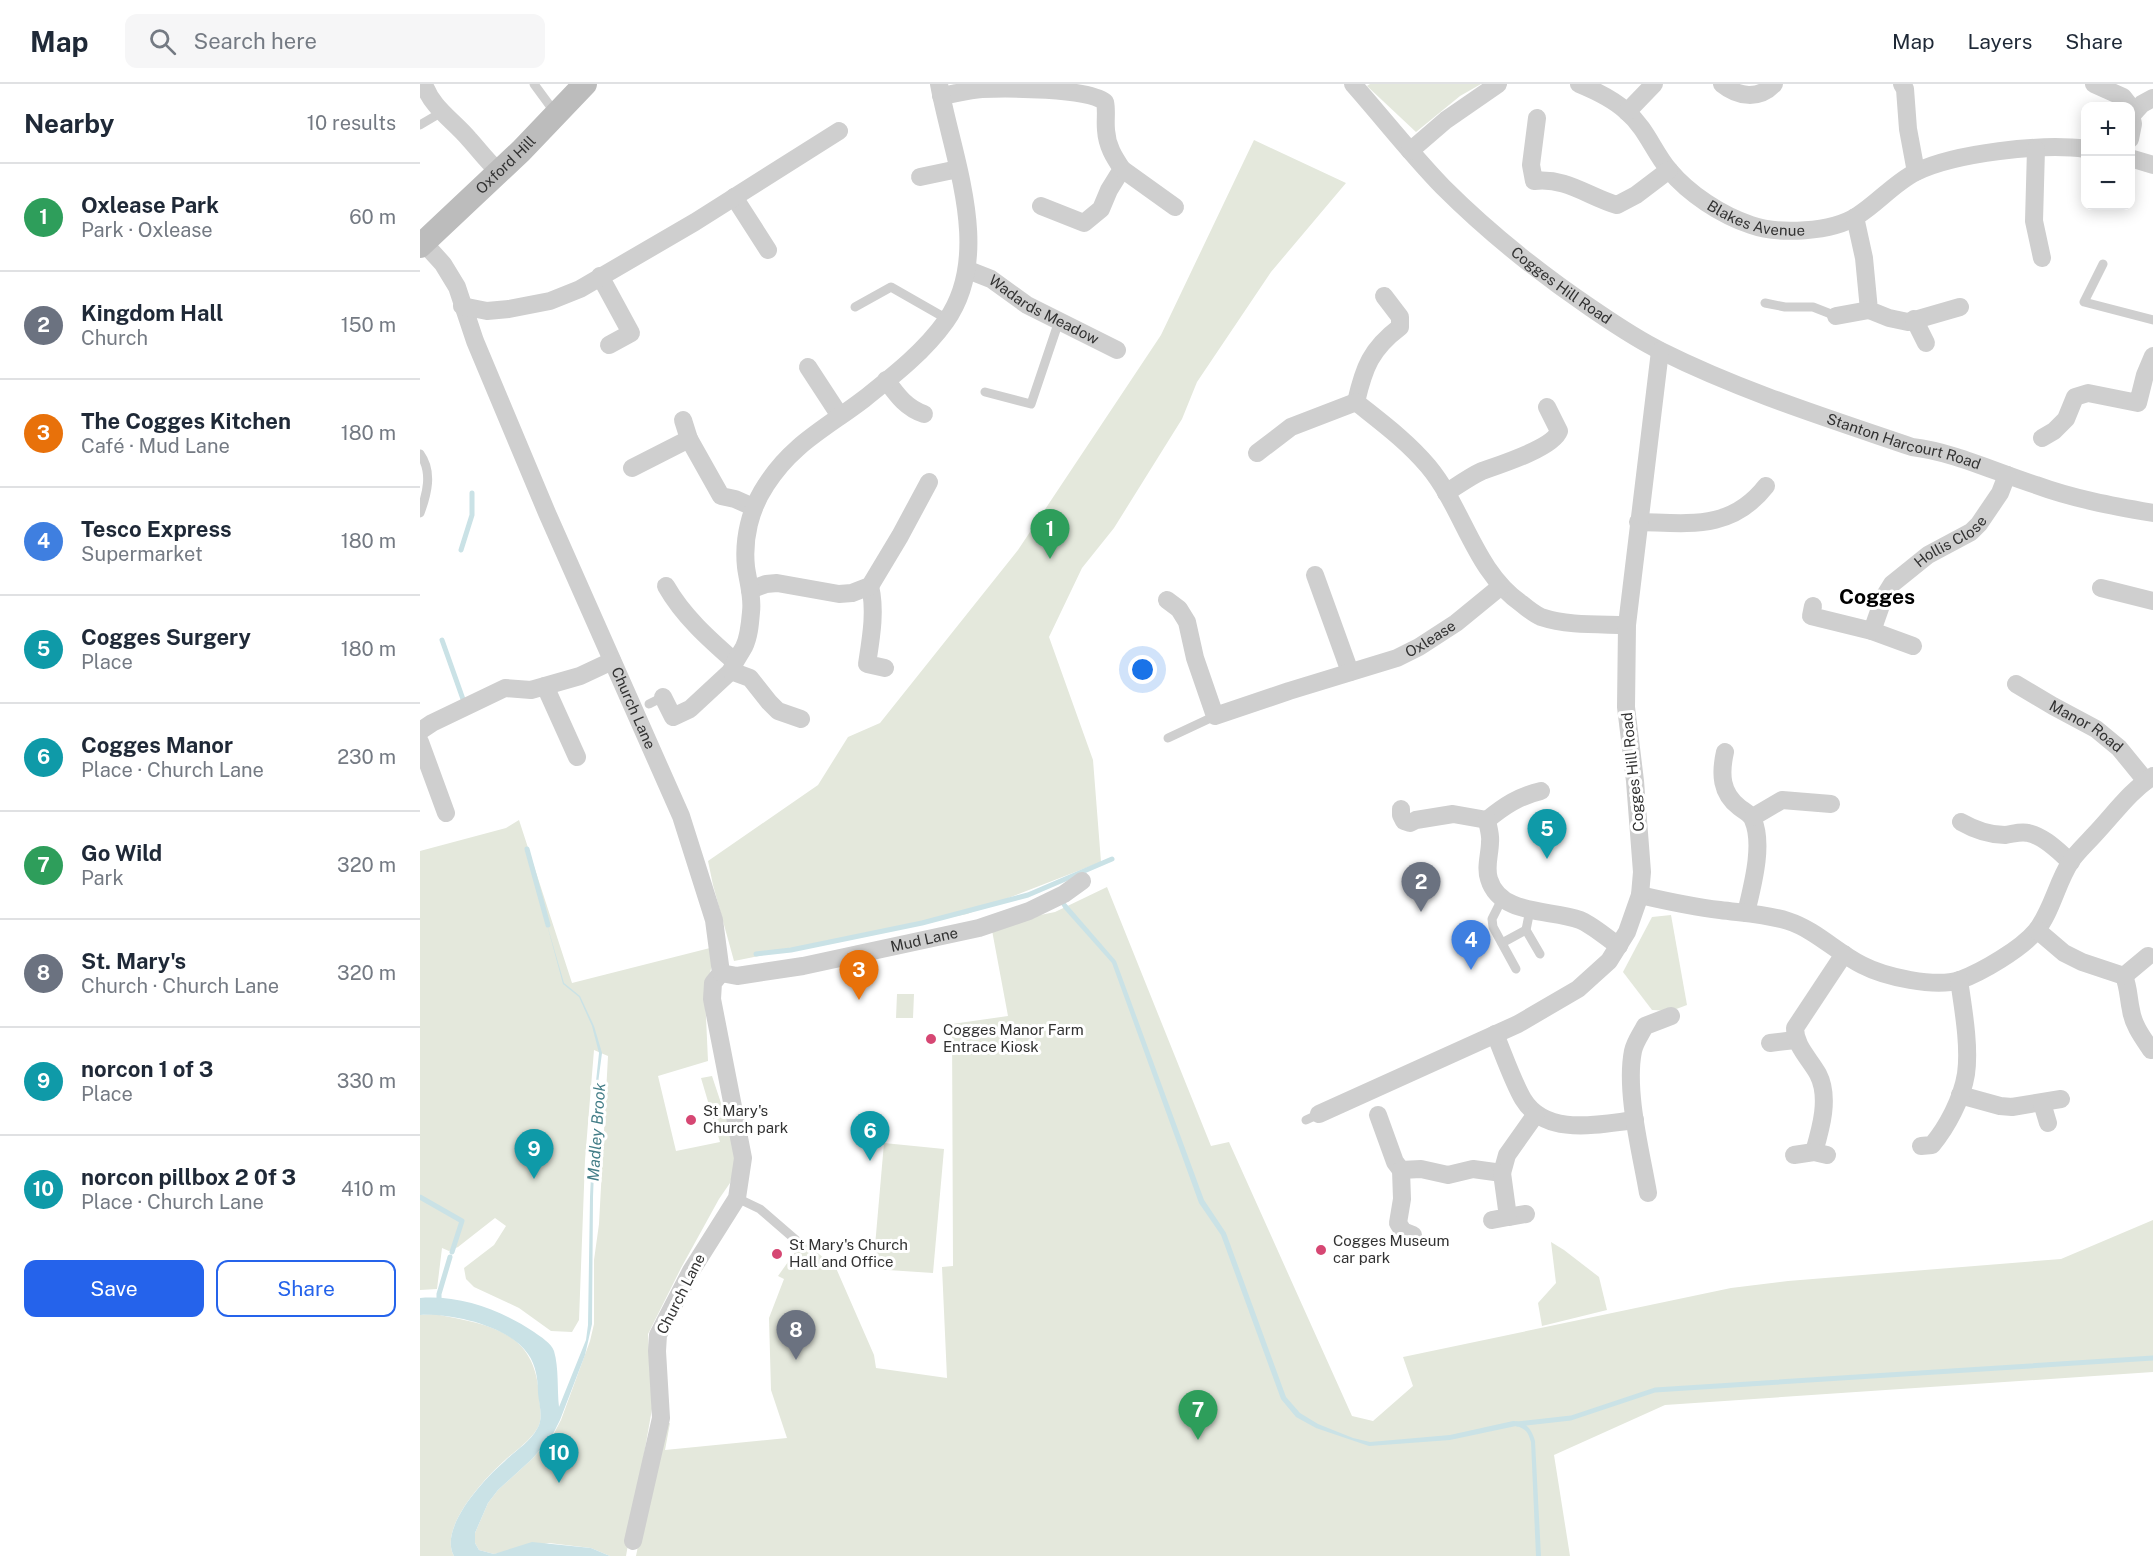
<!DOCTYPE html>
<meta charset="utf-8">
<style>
:root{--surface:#fff;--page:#f6f6f7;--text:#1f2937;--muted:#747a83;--line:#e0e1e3;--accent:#2563eb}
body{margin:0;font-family:"Public Sans",sans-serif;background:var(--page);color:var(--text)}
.controls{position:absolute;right:18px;top:18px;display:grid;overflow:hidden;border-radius:12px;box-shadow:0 3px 15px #0003}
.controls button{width:54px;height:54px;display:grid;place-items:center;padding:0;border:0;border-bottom:2px solid var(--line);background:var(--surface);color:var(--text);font:30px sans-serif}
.you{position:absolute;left:723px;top:586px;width:21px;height:21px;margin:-15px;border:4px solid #fff;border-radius:50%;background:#1a73e8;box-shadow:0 0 0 9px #1a73e833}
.badge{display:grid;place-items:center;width:39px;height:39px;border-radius:50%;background:var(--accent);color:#fff;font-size:20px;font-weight:700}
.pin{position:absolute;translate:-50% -50px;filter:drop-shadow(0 2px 3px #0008)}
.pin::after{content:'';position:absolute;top:32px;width:21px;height:18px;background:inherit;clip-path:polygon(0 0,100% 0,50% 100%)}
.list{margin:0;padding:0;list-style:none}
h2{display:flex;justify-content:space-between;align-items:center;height:78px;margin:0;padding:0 24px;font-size:26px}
h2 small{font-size:20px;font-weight:400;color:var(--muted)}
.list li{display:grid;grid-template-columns:39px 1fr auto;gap:18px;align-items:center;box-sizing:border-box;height:108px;padding:0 24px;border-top:2px solid var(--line)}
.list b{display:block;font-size:22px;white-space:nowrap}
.list p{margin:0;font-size:20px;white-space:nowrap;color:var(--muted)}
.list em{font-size:20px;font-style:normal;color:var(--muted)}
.actions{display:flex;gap:12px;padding:18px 24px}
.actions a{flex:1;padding:14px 0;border:2px solid var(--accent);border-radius:12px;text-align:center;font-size:21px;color:var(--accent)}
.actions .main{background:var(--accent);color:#fff}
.icon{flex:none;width:33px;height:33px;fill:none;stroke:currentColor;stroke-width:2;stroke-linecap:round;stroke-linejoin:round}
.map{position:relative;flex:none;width:1733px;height:1472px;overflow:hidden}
header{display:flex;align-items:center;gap:36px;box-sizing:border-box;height:84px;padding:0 30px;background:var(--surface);border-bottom:2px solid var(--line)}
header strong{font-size:28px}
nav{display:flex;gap:33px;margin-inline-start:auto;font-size:21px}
.search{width:420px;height:54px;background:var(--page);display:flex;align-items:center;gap:15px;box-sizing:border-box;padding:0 21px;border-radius:12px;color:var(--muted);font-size:22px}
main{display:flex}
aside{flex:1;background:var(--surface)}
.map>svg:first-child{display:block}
.green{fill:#e4e8dc}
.water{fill:#cae2e6}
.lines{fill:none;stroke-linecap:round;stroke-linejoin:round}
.stream{stroke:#cae2e6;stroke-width:5}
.service{stroke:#cfcfcf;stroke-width:9}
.minor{stroke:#cfcfcf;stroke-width:18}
.secondary{stroke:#bcbcbc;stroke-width:24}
.poi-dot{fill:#d64773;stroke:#fff;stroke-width:2}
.labels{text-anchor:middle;stroke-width:6;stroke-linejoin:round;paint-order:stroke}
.street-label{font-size:15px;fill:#323232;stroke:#fff}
.poi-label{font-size:15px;fill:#323232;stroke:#fff;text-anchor:start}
.water-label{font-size:16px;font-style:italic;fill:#437d87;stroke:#fff}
.district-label{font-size:21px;font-weight:bold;fill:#000;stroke:#fff}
</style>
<header>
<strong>Map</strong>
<div class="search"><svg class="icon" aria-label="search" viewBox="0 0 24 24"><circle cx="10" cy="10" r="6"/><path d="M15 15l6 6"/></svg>Search here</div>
<nav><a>Map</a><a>Layers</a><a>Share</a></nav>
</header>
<main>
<aside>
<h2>Nearby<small>10 results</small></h2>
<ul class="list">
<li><span class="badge" style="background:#2e9e5b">1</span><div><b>Oxlease Park</b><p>Park · Oxlease</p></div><em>60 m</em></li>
<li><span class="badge" style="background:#6b7280">2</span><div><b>Kingdom Hall</b><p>Church</p></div><em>150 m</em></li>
<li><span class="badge" style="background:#e8710a">3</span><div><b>The Cogges Kitchen</b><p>Café · Mud Lane</p></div><em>180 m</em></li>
<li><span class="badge" style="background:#3f7fe0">4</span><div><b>Tesco Express</b><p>Supermarket</p></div><em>180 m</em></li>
<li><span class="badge" style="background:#0f9aa8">5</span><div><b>Cogges Surgery</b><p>Place</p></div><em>180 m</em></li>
<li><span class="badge" style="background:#0f9aa8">6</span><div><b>Cogges Manor</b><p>Place · Church Lane</p></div><em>230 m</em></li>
<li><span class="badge" style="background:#2e9e5b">7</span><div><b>Go Wild</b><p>Park</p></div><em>320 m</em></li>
<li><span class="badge" style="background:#6b7280">8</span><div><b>St. Mary's</b><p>Church · Church Lane</p></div><em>320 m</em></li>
<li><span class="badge" style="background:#0f9aa8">9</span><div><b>norcon 1 of 3</b><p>Place</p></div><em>330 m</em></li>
<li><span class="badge" style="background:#0f9aa8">10</span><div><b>norcon pillbox 2 0f 3</b><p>Place · Church Lane</p></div><em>410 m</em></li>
</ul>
<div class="actions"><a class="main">Save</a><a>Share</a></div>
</aside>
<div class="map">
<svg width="1733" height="1472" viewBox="0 0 1733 1472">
<rect width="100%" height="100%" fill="#fff"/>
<!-- green -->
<g class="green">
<path d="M950 0H1061L1040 12 996 48 947 2Z"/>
<path d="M834 56 926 99 851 188 777 298 762 335 694 444 662 484 629 553 673 676 681 778 547 830 314 877 293 801 288 777 398 701 428 653 460 639 598 466 741 251Z"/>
<path d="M99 736 152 899 290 864 293 876 285 911 288 977 238 992 256 1067 300 1058 281 994 292 992 312 1052 316 1079 310 1099 299 1115 261 1184 228 1250 232 1325 206 1472H190L171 1464 129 1459 74 1470 59 1466 55 1459V1449L68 1419 78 1406 112 1375 132 1353 141 1336 170 1257 174 1240V1176L179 1140 188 972 174 966 165 1076 159 1236 152 1248 131 1247 99 1224 54 1203 46 1195 44 1184 74 1161 86 1142 75 1134 38 1163 29 1167 22 1164 17 1205 0 1206V767L86 744Z"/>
<path d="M687 803 791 1062 809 1058 932 1332 953 1337 993 1302 983 1273 1311 1204 1368 1197 1641 1175 1733 1136V1288L1245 1321 1134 1371 1150 1472H216L243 1340 250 1339 245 1366 367 1354 351 1306 349 1234 364 1195 358 1192 383 1157 416 1184 454 1271 456 1284 527 1294 522 1183 533 1182 532 940 588 932 571 841 635 828Z"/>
<path d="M1251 831 1267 921 1251 927 1232 926 1203 888 1232 833Z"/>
<path d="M477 910H494L493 934H476Z"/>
<path d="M464 1059 524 1065 513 1189 453 1185Z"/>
<path d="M1131 1158 1144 1166 1179 1193 1187 1226 1122 1242 1118 1219 1136 1199Z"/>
<path d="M15 1230C68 1241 114 1245 119 1310 119 1321 124 1335 117 1345 109 1358 95 1367 84 1377 65 1394 18 1444 34 1472H0V1231Z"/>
</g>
<!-- water -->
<g class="water">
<path d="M639 817H644L696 877 784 1116 806 1149 866 1313 880 1329 898 1340 933 1354 950 1358 1030 1351 1093 1337C1106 1337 1112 1346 1115 1357L1121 1472H1116L1111 1358C1108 1348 1106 1345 1096 1342L1030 1356 949 1362 896 1344 876 1333 861 1315 801 1151 779 1119 692 879 644 825Z"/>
<path d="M126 837 144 899 160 912 174 942 182 969 177 1007 173 1113 172 1240 165 1271 140 1336 132 1352 112 1375 78 1406 68 1419 55 1449V1459L59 1466 74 1470 112 1458 171 1464 190 1472H34C18 1444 65 1394 85 1377 95 1367 110 1358 117 1345 124 1334 119 1321 118 1309 118 1296 116 1281 108 1270 89 1242 32 1229 0 1231V1214C41 1211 81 1226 114 1248 121 1253 131 1259 134 1267 139 1284 137 1305 139 1323L166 1256 168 1241 170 1113 175 1007 179 969 172 942 159 913 143 900Z"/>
</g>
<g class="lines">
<!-- stream -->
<g class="stream">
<path d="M41 466 52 431V409"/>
<path d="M22 556 44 618"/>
<path d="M107 765 128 841"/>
<path d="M336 870 371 866 502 839 608 811 692 775"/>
<path d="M0 1113 42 1137 32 1168"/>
<path d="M19 1217V1210L30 1173"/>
<path d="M1097 1340 1151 1334 1235 1306 1733 1274"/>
</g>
<!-- service -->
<g class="service">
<path d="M114 0 136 30"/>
<path d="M0 41 22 28"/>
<path d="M1683 180 1664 218 1733 236"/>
<path d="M1345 219 1365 223H1393L1416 232"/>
<path d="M435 223 471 203 527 235"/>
<path d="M565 308 611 320 639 237"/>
<path d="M0 370C13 388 7 410 0 429"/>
<path d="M229 620 243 613"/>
<path d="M748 654 795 632"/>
<path d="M1082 815 1072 835 1073 843 1096 885"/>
<path d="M1110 826 1106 846 1120 870"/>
<path d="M1082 859 1106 846"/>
<path d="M886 1036 899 1030"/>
<path d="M317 1114 340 1125 377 1157"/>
</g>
<!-- minor -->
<g class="minor">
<path d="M4 0C12 24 33 36 49 55 59 66 67 77 78 87"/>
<path id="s1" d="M933 0C963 34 991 70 1023 103 1068 148 1118 188 1171 224 1193 239 1216 255 1241 267 1321 307 1407 334 1492 363 1534 368 1575 388 1616 401 1654 415 1693 422 1733 429"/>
<path id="s2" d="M1159 0C1176 7 1193 15 1206 27 1227 45 1233 67 1249 86 1269 110 1301 131 1331 141 1359 151 1412 148 1437 132 1458 119 1474 99 1496 88 1535 69 1622 59 1666 65"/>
<path d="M1302 0C1318 13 1339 16 1354 0"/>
<path d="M1482 0 1485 5 1488 45 1496 88"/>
<path d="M1674 0 1703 13 1710 22"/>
<path d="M521 12C534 10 548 6 562 5 587 4 667 4 685 18 687 27 685 36 686 46 687 62 694 73 702 85L689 106 681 125 664 139 621 122"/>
<path d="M1710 26 1713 40 1710 55"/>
<path d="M1207 28 1234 0"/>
<path d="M1712 31 1722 20 1733 14"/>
<path d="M1117 34 1111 81 1114 97C1146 93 1169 113 1197 121L1216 111 1249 86"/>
<path d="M1616 65 1614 137 1622 174"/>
<path d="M990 67 1026 36 1078 0"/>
<path d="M1710 74 1733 81"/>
<path d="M702 85 755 123"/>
<path d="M500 93 538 85"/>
<path d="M314 113 348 166"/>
<path d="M1435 133 1444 174 1449 226 1469 234 1488 238 1540 223"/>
<path id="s3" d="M4 159 23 180 37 203 55 257 127 429 261 732 294 836 301 889 293 899 292 915 323 1074 317 1114 271 1187 238 1251 237 1267 241 1334 213 1457"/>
<path id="s4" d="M548 186 571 195 607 221 697 266"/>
<path d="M180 192 211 249 189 261"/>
<path d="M42 222 67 227 89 225 130 217 160 205 275 138 419 47"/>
<path d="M1416 232 1449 226"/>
<path d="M1494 235 1506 259"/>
<path d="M388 283 420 332"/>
<path d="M466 296C477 311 486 324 504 330"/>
<path d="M936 318C944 283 951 265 980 243V233L964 212"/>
<path d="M263 336 269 355"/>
<path d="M1622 354 1634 347 1646 335 1655 313 1668 309 1718 319 1725 291 1733 272"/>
<path d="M837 369 871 343 936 318C961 338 987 357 1008 382 1044 425 1054 487 1102 520 1108 525 1114 530 1121 533 1148 542 1179 540 1207 541"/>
<path d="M212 384 269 355 301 412 315 415 333 423"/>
<path d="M1026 409C1037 402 1049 393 1062 387 1079 381 1133 364 1139 347L1127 323"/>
<path d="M1218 438C1268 439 1311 447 1346 402"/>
<path d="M895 491 930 588"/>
<path d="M246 502C263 532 289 555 314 577"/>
<path d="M450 502C456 527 451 554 447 580L465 584"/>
<path d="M1681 504 1733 517"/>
<path d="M330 506 346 500 357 499 419 510 432 509 450 502 480 452 509 398"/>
<path id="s5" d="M747 516 759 525 767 538 775 574 795 632 869 607 977 574 999 563 1036 539 1080 503"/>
<path d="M1393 522 1391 532 1452 547 1493 562"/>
<path id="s6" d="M1452 547 1464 513 1472 500 1508 471 1551 448 1559 440 1580 409 1587 391"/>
<path id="s7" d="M1596 600 1633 622 1676 645 1699 664 1726 697"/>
<path d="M125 602 157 673"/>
<path d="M243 613 253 633 270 625 311 587"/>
<path d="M381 635 358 627 349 618 330 594 311 587C314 578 319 572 324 563 329 553 330 540 331 528 333 513 328 498 326 483 323 455 330 425 346 401 372 360 406 344 444 315 473 292 504 268 526 237 574 169 532 73 519 0"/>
<path d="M0 647 12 639 85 604 111 606 160 592 192 577"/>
<path d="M0 658 26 729"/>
<path d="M1305 668C1300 690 1301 709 1319 723 1324 727 1331 730 1333 736 1344 761 1332 803 1326 829"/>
<path d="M981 725V731L984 737 990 739 996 736 1033 730 1067 736C1084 722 1099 712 1121 707"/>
<path d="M1333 733 1362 716 1411 720"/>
<path d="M1067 736C1068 743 1071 751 1070 758 1070 770 1065 783 1069 795 1080 832 1131 825 1160 836 1171 840 1188 855 1199 862"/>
<path d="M1541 738C1555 746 1569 751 1585 751 1593 750 1601 747 1608 749 1624 752 1639 768 1651 778"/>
<path d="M1220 811C1246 817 1273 823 1300 826 1323 829 1346 830 1368 837 1396 846 1416 868 1442 881 1465 893 1515 904 1540 896 1562 888 1601 865 1616 847 1632 827 1637 798 1651 777 1657 768 1667 759 1675 750 1693 731 1711 706 1733 692"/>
<path d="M1617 846 1644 869 1662 878 1704 892"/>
<path id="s8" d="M301 889 317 892 383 882 559 844 609 827 644 810 662 797"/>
<path d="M1704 892C1709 905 1708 913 1711 926 1713 941 1723 954 1731 966"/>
<path d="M1704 892 1728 872"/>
<path d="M1075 950C1083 969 1093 998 1103 1015 1126 1053 1179 1040 1215 1036"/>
<path d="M1350 959 1375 956"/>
<path d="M1540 1011 1580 1022 1592 1023 1641 1015"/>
<path d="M1622 1019 1628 1039"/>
<path d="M899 1030 1098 940 1158 905 1189 877 1207 848 1220 811 1222 788 1215 697 1206 623 1207 541 1240 267"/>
<path d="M958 1031 975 1078 981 1086 982 1115 978 1139 983 1147 993 1151"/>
<path d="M1501 1062 1512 1061C1527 1043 1542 1015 1546 990 1550 962 1543 924 1539 896"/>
<path d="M1394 1068C1401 1044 1410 1013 1398 990 1389 974 1375 962 1375 944L1424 870"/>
<path d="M1374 1071 1394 1068 1407 1071"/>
<path d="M981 1086 1001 1085 1028 1091 1053 1085 1082 1089 1087 1071 1116 1030"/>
<path d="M1228 1109C1221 1068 1205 1007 1213 967 1215 958 1221 950 1225 942L1251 932"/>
<path d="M1088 1133 1106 1130"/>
<path d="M1072 1136 1088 1133 1082 1089"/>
</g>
<!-- secondary -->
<path class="secondary" id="s9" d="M0 162 101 67 165 0"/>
</g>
<!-- markers -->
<g class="poi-dot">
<circle cx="511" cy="955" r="6"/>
<circle cx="271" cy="1036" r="6"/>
<circle cx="901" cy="1166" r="6"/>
<circle cx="357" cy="1170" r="6"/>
</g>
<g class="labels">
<!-- street labels -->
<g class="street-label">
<text dy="5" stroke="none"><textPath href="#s9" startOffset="118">Oxford Hill</textPath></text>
<text dy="5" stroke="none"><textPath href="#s2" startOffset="231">Blakes Avenue</textPath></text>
<text dy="5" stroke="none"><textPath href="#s1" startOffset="291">Cogges Hill Road</textPath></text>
<text dy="5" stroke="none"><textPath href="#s4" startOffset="86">Wadards Meadow</textPath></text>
<text dy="5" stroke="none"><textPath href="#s1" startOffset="670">Stanton Harcourt Road</textPath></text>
<text dy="5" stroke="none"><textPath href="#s6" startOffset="124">Hollis Close</textPath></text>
<text dy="5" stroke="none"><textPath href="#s5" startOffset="358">Oxlease</textPath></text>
<text dy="5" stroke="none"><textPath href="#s3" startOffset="512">Church Lane</textPath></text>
<text dy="5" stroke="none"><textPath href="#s7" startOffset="82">Manor Road</textPath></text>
<text transform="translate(1213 688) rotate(-96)" y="5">Cogges Hill Road</text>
<text dy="5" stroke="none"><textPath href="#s8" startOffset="207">Mud Lane</textPath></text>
<text transform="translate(261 1210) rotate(-63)" y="5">Church Lane</text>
</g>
<!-- poi labels -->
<g class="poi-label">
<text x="523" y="951">Cogges Manor Farm<tspan x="523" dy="17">Entrace Kiosk</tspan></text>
<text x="283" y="1032">St Mary's<tspan x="283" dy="17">Church park</tspan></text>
<text x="913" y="1162">Cogges Museum<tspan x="913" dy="17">car park</tspan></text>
<text x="369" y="1166">St Mary's Church<tspan x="369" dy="17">Hall and Office</tspan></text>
</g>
<!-- water labels -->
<g class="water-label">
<text transform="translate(176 1048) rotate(-86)" y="6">Madley Brook</text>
</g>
<!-- district labels -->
<g class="district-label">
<text x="1457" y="520">Cogges</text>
</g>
</g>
</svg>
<div class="controls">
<button>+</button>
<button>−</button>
</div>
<div class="you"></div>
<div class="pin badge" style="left:630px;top:475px;background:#2e9e5b">1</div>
<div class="pin badge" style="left:1001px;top:828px;background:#6b7280">2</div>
<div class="pin badge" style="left:439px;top:916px;background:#e8710a">3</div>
<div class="pin badge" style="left:1051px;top:886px;background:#3f7fe0">4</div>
<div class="pin badge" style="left:1127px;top:775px;background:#0f9aa8">5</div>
<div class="pin badge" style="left:450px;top:1077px;background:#0f9aa8">6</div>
<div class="pin badge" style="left:778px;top:1356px;background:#2e9e5b">7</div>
<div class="pin badge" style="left:376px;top:1276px;background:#6b7280">8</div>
<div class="pin badge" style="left:114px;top:1095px;background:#0f9aa8">9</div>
<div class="pin badge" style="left:139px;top:1399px;background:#0f9aa8">10</div>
</div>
</main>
